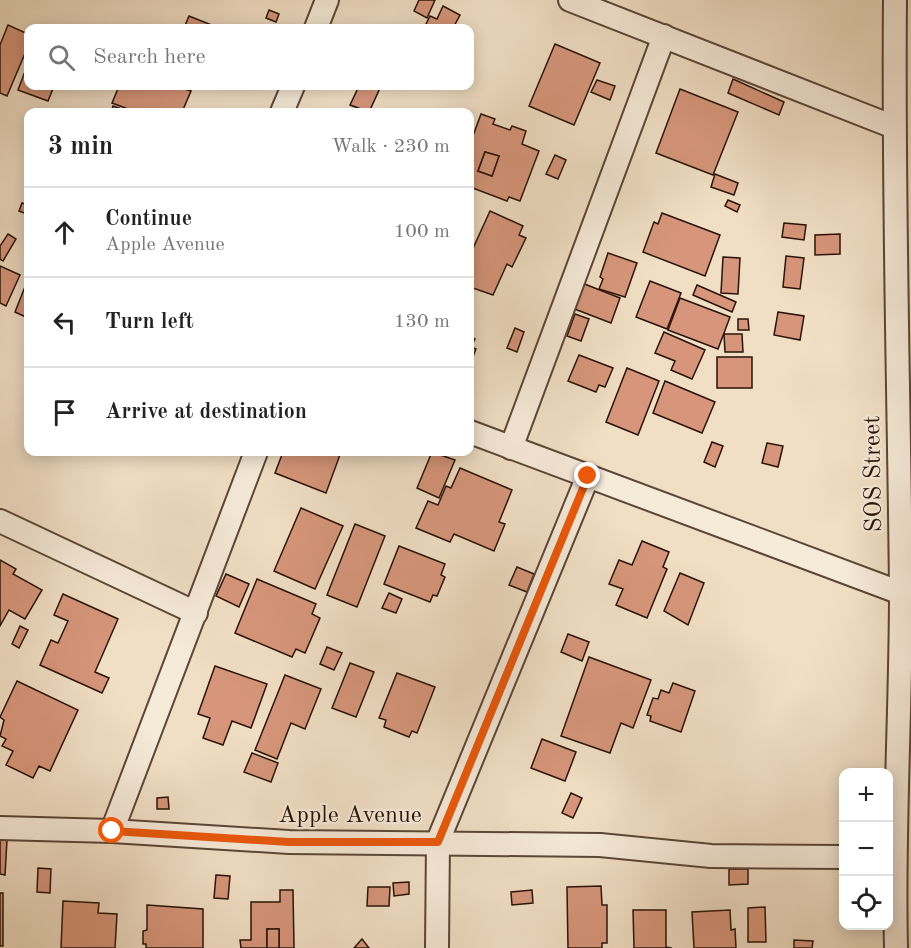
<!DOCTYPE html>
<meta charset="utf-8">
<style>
:root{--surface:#fff;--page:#f2f2f2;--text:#222;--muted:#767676;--line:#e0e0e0}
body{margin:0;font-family:"Old Standard TT",serif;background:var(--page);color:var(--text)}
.controls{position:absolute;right:18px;bottom:18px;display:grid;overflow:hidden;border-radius:12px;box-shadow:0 3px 15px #0003}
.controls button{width:54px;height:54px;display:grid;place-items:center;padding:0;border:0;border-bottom:2px solid var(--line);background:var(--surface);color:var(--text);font:30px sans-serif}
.stop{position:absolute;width:18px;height:18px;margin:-14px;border:4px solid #ea580c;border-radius:50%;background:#fff}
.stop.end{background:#ea580c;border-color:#fff;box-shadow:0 2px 6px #0008}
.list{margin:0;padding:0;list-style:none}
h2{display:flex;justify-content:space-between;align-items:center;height:78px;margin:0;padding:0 24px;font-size:26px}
h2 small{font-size:20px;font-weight:400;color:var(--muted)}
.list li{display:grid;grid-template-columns:39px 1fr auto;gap:18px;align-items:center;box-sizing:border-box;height:90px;padding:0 24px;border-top:2px solid var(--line)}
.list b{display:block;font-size:22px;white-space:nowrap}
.list p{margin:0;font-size:20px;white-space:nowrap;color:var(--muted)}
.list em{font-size:20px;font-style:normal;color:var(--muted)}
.icon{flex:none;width:33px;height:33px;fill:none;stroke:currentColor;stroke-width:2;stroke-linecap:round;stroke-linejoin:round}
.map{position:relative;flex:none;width:911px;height:948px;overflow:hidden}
.search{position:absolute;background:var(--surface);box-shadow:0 3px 15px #0003;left:24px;top:24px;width:450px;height:66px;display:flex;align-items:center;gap:15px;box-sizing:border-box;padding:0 21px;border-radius:12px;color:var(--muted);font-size:22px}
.panel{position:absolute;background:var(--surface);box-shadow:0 3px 15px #0003;left:24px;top:108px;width:450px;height:348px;border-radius:12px}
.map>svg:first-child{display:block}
.building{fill:#d7967b;stroke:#291308;stroke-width:1.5;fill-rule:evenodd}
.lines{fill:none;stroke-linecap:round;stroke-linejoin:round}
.street-casing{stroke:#5b4637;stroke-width:26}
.street{stroke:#f6ead9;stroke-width:22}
.route{stroke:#ea580c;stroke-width:8}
.labels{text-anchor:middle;stroke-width:4.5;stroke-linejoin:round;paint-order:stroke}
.street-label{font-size:24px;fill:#291308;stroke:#f6ead9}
</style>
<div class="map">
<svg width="911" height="948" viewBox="0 0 911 948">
<rect width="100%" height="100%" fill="#f1dfc5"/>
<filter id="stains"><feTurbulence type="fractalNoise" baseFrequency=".00333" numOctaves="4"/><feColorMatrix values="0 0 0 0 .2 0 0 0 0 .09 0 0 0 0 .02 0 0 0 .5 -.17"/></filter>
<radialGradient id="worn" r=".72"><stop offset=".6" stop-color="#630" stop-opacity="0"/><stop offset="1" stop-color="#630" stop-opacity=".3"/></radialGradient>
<!-- building -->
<g class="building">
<path d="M419 0H435L427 18 414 11Z"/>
<path d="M443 6 460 15 453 28H424L430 16 437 19Z"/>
<path d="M269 10 279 14 276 22 266 18Z"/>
<path d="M189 16 219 28H184Z"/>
<path d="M8 25 28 34V52L26 51 7 96 0 93V45Z"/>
<path d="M555 44 600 63 574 125 529 106Z"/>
<path d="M24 74 28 76V86H54L48 101 18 90Z"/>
<path d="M733 79 784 102 779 115 728 93Z"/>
<path d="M597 80 615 86 610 100 591 92Z"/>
<path d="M119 86H176L191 91 182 112H136L112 103Z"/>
<path d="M359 86H381L369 112 350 105Z"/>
<path d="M680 89 738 112 713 175 656 153Z"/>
<path d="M113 106 130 112H111Z"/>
<path d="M481 114 495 119 493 124 510 130 512 126 526 131 522 144 539 151 520 201 509 197 507 201 470 187V144ZM485 152 499 156 492 176 478 171Z"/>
<path d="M485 152 499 156 492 176 478 171Z"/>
<path d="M555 155 566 160 558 179 546 174Z"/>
<path d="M715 174 738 183 734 195 711 187Z"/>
<path d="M728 200 740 205 737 212 725 206Z"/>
<path d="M22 203 28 205 27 214 19 211Z"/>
<path d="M490 211 523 226 519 235 526 238 512 267 507 264 493 295 470 287V255Z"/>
<path d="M662 213 720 235 705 276 643 252 654 222 658 224Z"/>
<path d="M784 223 806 225 804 240 782 237Z"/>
<path d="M8 234 16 239 3 261 0 259V246Z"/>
<path d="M840 234V254L815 255V235Z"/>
<path d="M608 253 637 263 625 297 599 289 603 279 600 277Z"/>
<path d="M786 256 804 258 800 289 783 287Z"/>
<path d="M723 257 740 258 738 294 721 293Z"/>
<path d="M0 266 20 275 6 306 0 303Z"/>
<path d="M28 279V318L15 312Z"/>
<path d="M650 281 681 293 667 329 636 317Z"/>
<path d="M582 283 620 298 611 323 572 308Z"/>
<path d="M697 285 736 302 732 312 693 295Z"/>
<path d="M680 298 730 317 718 349 668 330Z"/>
<path d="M778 312 804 316 800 340 774 335Z"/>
<path d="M575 314 589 319 581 341 567 336Z"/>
<path d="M738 319H748L749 330H738Z"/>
<path d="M515 328 524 332 517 352 507 348Z"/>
<path d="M664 332 705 350 692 379 671 370 675 361 655 353Z"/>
<path d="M724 334H742L743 352H725Z"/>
<path d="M470 337 475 339 471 347 476 349 470 364Z"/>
<path d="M579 355 613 368 605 387 599 385 596 392 568 381Z"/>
<rect x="717" y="357" width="35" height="31"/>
<path d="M627 368 659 381 638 435 606 422Z"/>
<path d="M665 381 715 402 702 433 653 413Z"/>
<path d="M712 442 723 446 715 467 704 462Z"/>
<path d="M767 443 783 446 778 467 762 463Z"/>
<path d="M283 452H341L326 493 275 473Z"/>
<path d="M432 452 455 460 439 498 417 488Z"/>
<path d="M460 468 512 490 499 522 505 524 494 551 454 534 450 542 416 528 428 501 438 505 446 486 451 488Z"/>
<path d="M301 508 343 526 315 589 274 571Z"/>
<path d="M355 524 385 536 357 607 327 595Z"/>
<path d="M642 541 669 552 663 567 667 569 647 618 616 605 623 589 609 584 619 560 632 565Z"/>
<path d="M399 546 445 564 441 575 445 577 437 596 433 595 430 602 384 584Z"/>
<path d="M0 560 16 569 13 574 42 590 25 619 9 610 0 626Z"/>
<path d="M517 567 534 574 527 592 509 585Z"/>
<path d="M680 573 704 583 688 625 664 611Z"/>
<path d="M226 574 249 584 239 607 216 596Z"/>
<path d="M257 579 316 604 312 614 320 618 305 653 296 649 292 657 235 633Z"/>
<path d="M389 593 402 599 396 613 382 608Z"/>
<path d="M63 594 118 619 95 672 109 678 102 693 40 665 51 640 58 643 68 621 54 615Z"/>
<path d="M20 626 28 630 19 648 12 644Z"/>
<path d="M568 634 589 642 582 661 561 652Z"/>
<path d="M327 647 342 653 334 670 320 664Z"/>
<path d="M589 657 651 680 633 728 621 723 610 753 561 736Z"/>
<path d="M350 663 374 672 356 717 332 708Z"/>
<path d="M215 666 267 684 251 728 232 721 223 745 203 738 210 718 198 714Z"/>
<path d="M397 673 435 687 417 733 412 731 409 737 384 727 386 720 379 718Z"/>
<path d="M285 675 321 689 305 729 291 723 277 759 255 750Z"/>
<path d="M17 681 78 710 50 771 39 766 33 778 6 765 13 751 2 746 6 739 0 736 4 720 0 717Z"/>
<path d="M673 683 695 691 681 732 650 721 651 716 647 715 653 698 658 699 661 690 669 693Z"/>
<path d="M542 739 576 752 565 781 531 768Z"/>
<path d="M252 753 278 763 271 782 244 772Z"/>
<path d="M571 793 582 798 573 818 562 813Z"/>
<path d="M168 797 169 809H157V798Z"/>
<path d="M0 840H7L5 875 0 874Z"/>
<path d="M38 868 51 869 50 893 37 892Z"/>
<path d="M729 869H748V884L729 885Z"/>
<path d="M216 875 230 876 228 899 214 898Z"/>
<path d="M409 882V894L394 896 393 883Z"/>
<path d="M601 886 602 905H607V943H602V948H568L567 887Z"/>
<path d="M368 887H390L389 906H367Z"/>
<path d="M280 890H293L294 948H279V929H267V948H241L240 940H251V902H280Z"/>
<path d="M532 890 533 903 512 905 511 892Z"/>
<rect x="0" y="893" width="3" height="53"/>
<path d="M63 901 99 903 98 913 117 914 115 948H61Z"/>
<path d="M147 905 203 909V948H146V944H143V931L147 930Z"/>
<path d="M765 907 766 942H748V908Z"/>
<path d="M633 910H666V947L672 948H634Z"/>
<path d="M730 910 731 930 735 929 736 948H694L692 912Z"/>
<rect x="267" y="929" width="12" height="19"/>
<path d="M362 939 369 948H354Z"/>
<path d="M794 940 813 941 812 948H794Z"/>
</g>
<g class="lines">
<!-- street casing -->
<g class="street-casing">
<g id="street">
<path d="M570 0 894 127"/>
<path d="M895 0C893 197 899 394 901 591 901 710 893 829 896 948"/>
<path d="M316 28 327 0"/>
<path d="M282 112 293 86"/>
<path d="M470 432 901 593"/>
<path d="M511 448 664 36"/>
<path d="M0 521 196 613"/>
<path d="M0 828 112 831 289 842 600 845 711 856 844 857"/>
<path d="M112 831 256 452"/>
<path d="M437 948 438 841 588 476"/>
</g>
</g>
<!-- street -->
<use href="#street" class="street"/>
</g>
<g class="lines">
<!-- route -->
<path class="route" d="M112 831 289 842H438L588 476"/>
</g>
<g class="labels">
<!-- street labels -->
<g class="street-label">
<text transform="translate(872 474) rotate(-91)" y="8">SOS Street</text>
<text x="350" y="822">Apple Avenue</text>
</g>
</g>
<rect width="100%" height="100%" filter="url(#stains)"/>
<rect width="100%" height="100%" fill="url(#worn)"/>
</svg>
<div class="controls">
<button>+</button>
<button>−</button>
<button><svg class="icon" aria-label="locate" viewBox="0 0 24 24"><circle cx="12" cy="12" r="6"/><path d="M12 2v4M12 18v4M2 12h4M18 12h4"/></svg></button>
</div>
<div class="stop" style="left:112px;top:831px"></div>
<div class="stop end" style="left:588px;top:476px"></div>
<div class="search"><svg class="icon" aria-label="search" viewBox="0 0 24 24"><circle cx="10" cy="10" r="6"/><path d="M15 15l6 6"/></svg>Search here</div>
<section class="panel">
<h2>3 min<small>Walk · 230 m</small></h2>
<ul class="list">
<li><svg class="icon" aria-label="ahead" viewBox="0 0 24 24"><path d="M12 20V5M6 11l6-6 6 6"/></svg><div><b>Continue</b><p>Apple Avenue</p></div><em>100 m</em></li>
<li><svg class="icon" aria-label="left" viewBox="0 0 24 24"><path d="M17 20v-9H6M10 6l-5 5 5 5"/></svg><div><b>Turn left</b></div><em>130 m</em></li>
<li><svg class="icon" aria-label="arrive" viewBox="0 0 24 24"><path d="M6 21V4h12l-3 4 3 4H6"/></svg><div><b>Arrive at destination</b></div></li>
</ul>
</section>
</div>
